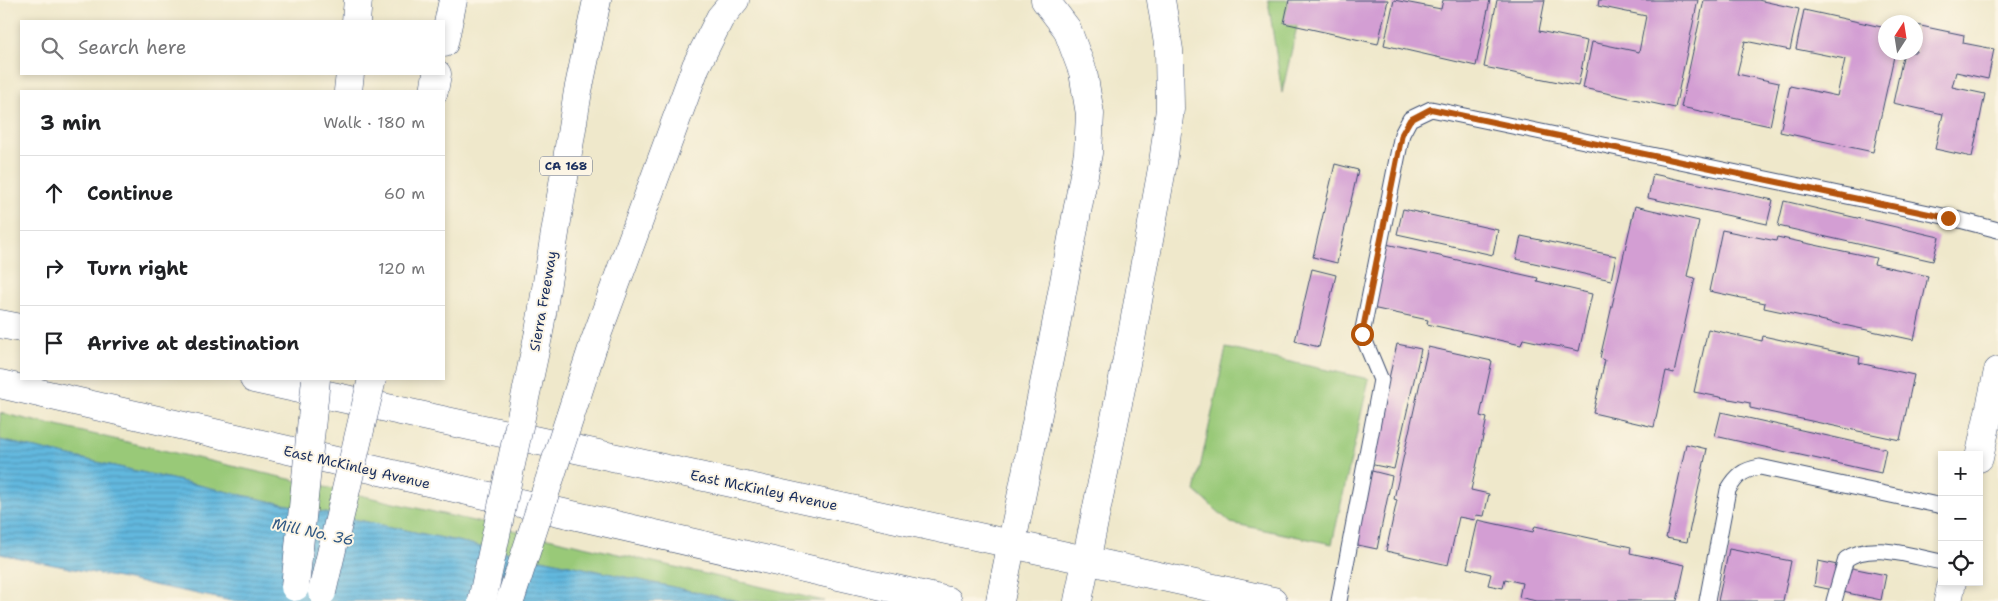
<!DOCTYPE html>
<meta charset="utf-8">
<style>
:root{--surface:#fff;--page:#f2f2f2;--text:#202124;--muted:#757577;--line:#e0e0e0}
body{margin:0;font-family:"Shantell Sans",sans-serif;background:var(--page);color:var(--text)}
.controls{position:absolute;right:15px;bottom:15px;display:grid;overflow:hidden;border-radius:0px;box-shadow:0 2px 8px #0003}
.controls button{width:45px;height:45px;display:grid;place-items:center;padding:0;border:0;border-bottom:1px solid var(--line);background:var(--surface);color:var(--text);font:25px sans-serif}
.compass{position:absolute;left:1878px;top:15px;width:45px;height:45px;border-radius:50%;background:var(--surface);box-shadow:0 2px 8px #0003;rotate:12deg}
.stop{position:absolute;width:15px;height:15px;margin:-11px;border:4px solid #b45309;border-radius:50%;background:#fff}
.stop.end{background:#b45309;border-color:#fff;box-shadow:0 1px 5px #0008}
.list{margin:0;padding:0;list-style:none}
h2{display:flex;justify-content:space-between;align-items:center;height:65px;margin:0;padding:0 20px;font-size:21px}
h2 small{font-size:16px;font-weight:400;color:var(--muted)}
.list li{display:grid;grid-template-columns:32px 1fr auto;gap:15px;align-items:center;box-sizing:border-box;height:75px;padding:0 20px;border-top:1px solid var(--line)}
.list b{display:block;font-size:19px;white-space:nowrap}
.list em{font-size:16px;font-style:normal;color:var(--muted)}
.icon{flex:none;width:28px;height:28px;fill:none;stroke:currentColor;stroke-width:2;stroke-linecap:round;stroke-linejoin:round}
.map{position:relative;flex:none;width:1998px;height:601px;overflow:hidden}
.search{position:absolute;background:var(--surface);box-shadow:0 2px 8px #0003;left:20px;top:20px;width:425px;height:55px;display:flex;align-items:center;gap:12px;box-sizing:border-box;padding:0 18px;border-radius:0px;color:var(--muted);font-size:19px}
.panel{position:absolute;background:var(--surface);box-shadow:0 2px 8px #0003;left:20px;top:90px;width:425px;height:290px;border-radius:0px}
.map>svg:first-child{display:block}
.green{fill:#99c978;stroke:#5a7c6b}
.water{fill:url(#water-rules);stroke:#3e749e}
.building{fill:#d39ed3}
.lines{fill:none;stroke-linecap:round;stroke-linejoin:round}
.service-casing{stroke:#3b4b6e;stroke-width:17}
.tertiary-casing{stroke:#3b4b6e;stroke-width:29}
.primary-casing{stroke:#3b4b6e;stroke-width:29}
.motorway-casing{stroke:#3b4b6e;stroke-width:29}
.service{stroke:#fff;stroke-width:15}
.tertiary{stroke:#fff;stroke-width:28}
.primary{stroke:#fff;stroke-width:28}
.motorway{stroke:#fff;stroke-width:28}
.motorway-bridge-casing{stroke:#3b4b6e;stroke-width:29;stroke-linecap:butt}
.motorway-bridge{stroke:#fff;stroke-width:28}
.route{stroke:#b45309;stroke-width:6}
.labels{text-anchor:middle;stroke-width:4;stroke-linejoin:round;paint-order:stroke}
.shield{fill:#fcf5e5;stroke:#5e6a86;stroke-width:1}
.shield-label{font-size:12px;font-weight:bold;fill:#1b2f5e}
.street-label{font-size:14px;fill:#1b2f5e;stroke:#fcf5e5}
.water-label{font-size:15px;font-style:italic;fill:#305884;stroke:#fcf5e5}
</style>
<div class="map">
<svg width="1998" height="601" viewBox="0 0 1998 601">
<defs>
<pattern id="water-rules" width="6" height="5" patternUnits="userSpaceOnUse" patternTransform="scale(1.25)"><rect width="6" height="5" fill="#62b8de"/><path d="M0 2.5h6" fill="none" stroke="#5096b7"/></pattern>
</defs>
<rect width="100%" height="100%" fill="#fcf5e5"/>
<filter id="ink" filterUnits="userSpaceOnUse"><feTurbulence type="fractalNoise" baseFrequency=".02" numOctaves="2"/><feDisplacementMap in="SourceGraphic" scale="10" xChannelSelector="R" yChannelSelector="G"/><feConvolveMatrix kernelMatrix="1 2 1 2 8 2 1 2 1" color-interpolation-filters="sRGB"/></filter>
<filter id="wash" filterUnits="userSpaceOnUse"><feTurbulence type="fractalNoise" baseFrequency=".0096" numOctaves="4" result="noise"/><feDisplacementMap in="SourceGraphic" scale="20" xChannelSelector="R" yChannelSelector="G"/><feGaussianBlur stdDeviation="1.12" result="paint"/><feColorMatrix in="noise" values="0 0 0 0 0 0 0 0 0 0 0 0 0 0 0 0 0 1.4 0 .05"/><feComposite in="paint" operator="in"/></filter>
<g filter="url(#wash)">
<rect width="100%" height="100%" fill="#efe8cb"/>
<!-- green -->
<g class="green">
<path d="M1268 0H1303L1282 93Z"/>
<path d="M1226 348 1369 379 1332 544 1231 523 1195 491Z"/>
<path d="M0 413 824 601H738L255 498 0 440Z"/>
</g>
<!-- water -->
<path class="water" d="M0 440 255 498 738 601H232L0 554Z"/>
<g id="blocks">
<!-- building -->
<g class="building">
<path d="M1289 0H1388L1378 44 1284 23Z"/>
<path d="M1394 0 1441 9 1443 0H1490L1476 66 1384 45Z"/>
<path d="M1497 0H1545L1539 31 1587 41 1578 86 1484 67Z"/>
<path d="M1599 0H1698L1675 108 1583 88 1592 42 1639 52 1646 16 1598 6Z"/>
<path d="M1704 0H1758L1799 9 1790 50 1745 41 1737 74 1779 83 1770 126 1681 107Z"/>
<path d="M1804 10 1886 28V52H1895L1873 152 1780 132 1790 86 1837 96 1845 59 1796 49Z"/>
<path d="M1916 25 1964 35 1963 43 1994 49 1988 79 1956 72 1952 87 1985 94 1972 157 1935 149 1943 114 1893 103 1904 52H1916Z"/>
<path d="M1335 164 1358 170 1337 263 1313 257Z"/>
<path d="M1653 174 1773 200 1767 224 1648 198Z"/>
<path d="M1784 201 1939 237 1933 261 1778 226Z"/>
<path d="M1635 206 1699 221 1687 276 1695 278 1674 373 1666 371 1654 427 1593 413 1605 360 1600 358Z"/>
<path d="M1403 209 1498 230 1493 255 1397 234Z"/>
<path d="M1722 230 1776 241 1777 237 1876 258 1874 264 1928 276 1914 340 1764 308 1765 303 1709 291Z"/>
<path d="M1521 236 1616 256 1611 280 1516 259Z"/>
<path d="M1386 244 1538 278 1537 281 1592 294 1579 351 1523 339 1521 345 1427 324 1428 320 1372 308Z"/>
<path d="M1312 269 1336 275 1319 347 1295 341Z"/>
<path d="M1708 329 1762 341 1763 336 1860 357 1859 363 1914 375 1900 440 1750 408V403L1694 392Z"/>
<path d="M1397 344 1421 349 1394 469 1369 464Z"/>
<path d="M1428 347 1492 361 1480 416 1487 418 1471 490 1489 494 1484 516 1476 515 1475 520 1459 517 1448 565 1386 551 1397 500 1394 499Z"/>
<path d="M1721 412 1886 449 1881 473 1715 436Z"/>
<path d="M1686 444 1707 449 1687 542 1666 538Z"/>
<path d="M1368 470 1392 476 1377 549 1353 544Z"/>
<path d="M1478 520 1533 532 1535 526 1631 547 1630 553 1685 565 1677 601H1536L1519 597 1522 583 1505 579 1503 588 1488 585 1491 574 1467 568Z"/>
<path d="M1729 549 1791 561 1783 601H1718Z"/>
<path d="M1818 561 1886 575 1881 600 1814 586Z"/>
</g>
</g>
</g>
<g filter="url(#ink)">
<use href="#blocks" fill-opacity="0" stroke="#3b4b6e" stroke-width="1"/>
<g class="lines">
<!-- service casing -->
<g class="service-casing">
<g id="service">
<path d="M1339 601 1381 380 1362 334 1402 134 1410 119 1431 109 1948 217 1998 230"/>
<path d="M1707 601 1728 490C1737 475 1743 470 1760 467L1942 506"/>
<path d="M1834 601 1846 559C1872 541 1912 557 1942 562"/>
</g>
</g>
<!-- tertiary casing -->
<g class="tertiary-casing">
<g id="tertiary">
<path d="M1979 458 1998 371"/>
<path d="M1948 601 1952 582"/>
</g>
</g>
<!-- primary casing -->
<g class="primary-casing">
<g id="primary">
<path d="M0 324 21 328"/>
<path d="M254 379 1273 601"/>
<path d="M0 384 948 601"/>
</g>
</g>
<!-- motorway casing -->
<g class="motorway-casing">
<g id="motorway">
<path d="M356 21 358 0"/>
<path d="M444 43 453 0"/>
<path d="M348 91 350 74"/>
<path d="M434 91 437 74"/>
<path d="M539 332 578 91 597 0"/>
<path d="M593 346 696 66 720 18 735 0"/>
<path d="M1000 601 1055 330 1088 153 1090 114 1083 72 1067 29 1045 0"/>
<path d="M1078 601 1132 334 1163 163 1170 109 1169 50 1161 0"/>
</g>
</g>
<!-- service -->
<use href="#service" class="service"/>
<!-- tertiary -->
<use href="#tertiary" class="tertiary"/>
<!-- primary -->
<use href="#primary" class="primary"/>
<!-- motorway -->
<use href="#motorway" class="motorway"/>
<!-- motorway-bridge casing -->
<g class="motorway-bridge-casing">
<g id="motorway-bridge">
<path d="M295 587 316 379"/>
<path d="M322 592 372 379"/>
<path d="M482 601 539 332"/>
<path d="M510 601 593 346"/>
</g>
</g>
<!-- motorway-bridge -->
<use href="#motorway-bridge" class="motorway-bridge"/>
</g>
</g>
<g class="lines" filter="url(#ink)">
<!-- route -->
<path class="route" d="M1362 334 1402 134 1410 120 1431 109 1948 218"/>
</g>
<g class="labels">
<!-- shield labels -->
<rect class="shield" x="540" y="156.5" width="52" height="19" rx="4"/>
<g class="shield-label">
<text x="566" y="170">CA 168</text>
</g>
<!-- street labels -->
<g class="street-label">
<text transform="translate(543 301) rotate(-80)" y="5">Sierra Freeway</text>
<text transform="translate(357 467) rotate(13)" y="5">East McKinley Avenue</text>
<text transform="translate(764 490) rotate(12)" y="5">East McKinley Avenue</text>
</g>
<!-- water labels -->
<g class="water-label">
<text transform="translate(313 532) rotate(12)" y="5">Mill No. 36</text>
</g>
</g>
</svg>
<div class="controls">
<button>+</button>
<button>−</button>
<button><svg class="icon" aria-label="locate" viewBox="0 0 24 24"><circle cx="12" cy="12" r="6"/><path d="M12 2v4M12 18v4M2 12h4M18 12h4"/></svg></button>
</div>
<svg class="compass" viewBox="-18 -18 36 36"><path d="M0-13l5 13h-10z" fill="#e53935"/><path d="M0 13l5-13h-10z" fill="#757577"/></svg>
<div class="stop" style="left:1362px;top:334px"></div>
<div class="stop end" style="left:1948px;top:218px"></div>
<div class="search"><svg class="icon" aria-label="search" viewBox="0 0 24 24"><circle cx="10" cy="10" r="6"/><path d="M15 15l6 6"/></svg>Search here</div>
<section class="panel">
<h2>3 min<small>Walk · 180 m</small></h2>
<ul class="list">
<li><svg class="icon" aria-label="ahead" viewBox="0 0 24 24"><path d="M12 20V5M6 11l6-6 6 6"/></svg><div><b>Continue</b></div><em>60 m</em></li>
<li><svg class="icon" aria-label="right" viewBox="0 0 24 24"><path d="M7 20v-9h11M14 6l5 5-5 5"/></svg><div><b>Turn right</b></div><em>120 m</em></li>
<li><svg class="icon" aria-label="arrive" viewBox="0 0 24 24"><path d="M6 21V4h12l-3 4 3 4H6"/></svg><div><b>Arrive at destination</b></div></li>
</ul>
</section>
</div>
